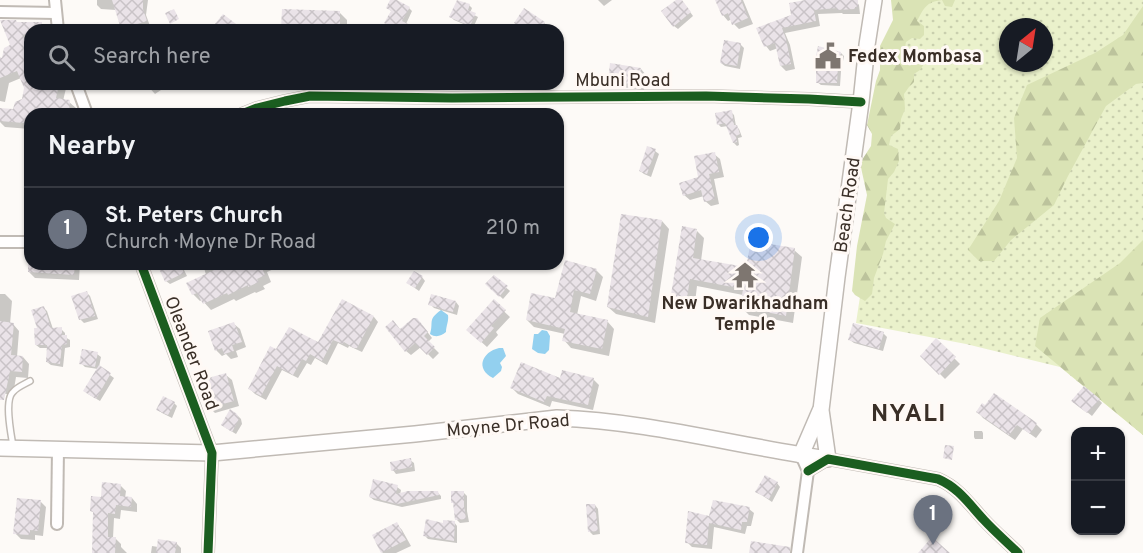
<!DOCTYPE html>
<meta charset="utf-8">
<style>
:root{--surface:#171b24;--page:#242831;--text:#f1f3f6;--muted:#9ea1a6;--line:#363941;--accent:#8c9099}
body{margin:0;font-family:Overpass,sans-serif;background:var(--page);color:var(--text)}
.controls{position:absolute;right:18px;bottom:18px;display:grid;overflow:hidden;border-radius:12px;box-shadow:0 2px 4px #0004}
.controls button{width:54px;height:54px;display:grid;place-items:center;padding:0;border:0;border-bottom:2px solid var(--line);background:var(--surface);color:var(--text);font:30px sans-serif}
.compass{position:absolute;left:999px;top:18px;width:54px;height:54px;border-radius:50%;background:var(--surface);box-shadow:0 2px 4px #0004;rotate:30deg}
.you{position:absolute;left:759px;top:238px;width:21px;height:21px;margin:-15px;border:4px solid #fff;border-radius:50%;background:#1a73e8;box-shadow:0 0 0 9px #1a73e833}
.badge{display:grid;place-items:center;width:39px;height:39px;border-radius:50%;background:var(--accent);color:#fff;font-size:20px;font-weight:700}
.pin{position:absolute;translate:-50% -50px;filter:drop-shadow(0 2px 3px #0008)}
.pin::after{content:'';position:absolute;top:32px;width:21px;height:18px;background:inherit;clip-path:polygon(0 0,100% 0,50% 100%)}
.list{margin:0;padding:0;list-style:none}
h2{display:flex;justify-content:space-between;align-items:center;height:78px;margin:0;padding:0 24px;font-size:26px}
h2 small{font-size:20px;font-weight:400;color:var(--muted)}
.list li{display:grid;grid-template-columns:39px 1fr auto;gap:18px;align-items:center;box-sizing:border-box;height:84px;padding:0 24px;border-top:2px solid var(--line)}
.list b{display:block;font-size:22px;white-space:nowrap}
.list p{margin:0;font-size:20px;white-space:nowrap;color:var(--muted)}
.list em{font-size:20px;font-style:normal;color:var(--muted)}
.icon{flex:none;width:33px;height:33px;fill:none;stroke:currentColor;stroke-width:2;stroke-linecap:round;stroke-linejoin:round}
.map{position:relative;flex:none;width:1143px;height:553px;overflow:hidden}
.search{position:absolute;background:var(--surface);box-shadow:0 2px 4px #0004;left:24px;top:24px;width:540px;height:66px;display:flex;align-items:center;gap:15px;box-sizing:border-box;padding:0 21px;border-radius:18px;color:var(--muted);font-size:22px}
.panel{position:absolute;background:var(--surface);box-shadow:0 2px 4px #0004;left:24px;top:108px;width:540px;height:162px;border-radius:18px}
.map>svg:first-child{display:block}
.grass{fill:url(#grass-dots);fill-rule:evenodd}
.forest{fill:url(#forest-firs)}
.water{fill:#93d0ef}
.shadow{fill:#0003}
.building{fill:url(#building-cross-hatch)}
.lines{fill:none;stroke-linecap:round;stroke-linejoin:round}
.service-casing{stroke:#c0bab4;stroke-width:8}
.minor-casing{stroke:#c0bab4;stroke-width:14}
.secondary-casing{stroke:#c0bab4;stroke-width:18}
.service{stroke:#fffefe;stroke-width:5}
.minor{stroke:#fffefe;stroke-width:10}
.secondary{stroke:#fffefe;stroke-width:15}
.cycleway-casing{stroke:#fff9f5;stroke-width:13}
.cycleway{stroke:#1b5e20;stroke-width:9}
.labels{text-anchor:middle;stroke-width:6;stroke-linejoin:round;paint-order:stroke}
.poi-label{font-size:18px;font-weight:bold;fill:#3a2f27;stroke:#fff9f5;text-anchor:start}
.street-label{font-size:18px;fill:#3a2f27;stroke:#fff9f5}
.district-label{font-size:24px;font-weight:bold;letter-spacing:1.5px;fill:#3a2f27;stroke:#fff9f5}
</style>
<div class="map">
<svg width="1143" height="553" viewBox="0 0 1143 553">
<defs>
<pattern id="grass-dots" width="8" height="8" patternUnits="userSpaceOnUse" patternTransform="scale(1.5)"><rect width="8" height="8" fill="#eaf1cb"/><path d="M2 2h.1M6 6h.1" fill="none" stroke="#c9cfae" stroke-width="1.8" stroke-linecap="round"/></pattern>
<pattern id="forest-firs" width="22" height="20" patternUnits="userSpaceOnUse" patternTransform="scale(1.5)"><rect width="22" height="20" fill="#dae3b5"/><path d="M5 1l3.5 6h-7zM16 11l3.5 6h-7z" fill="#bcc39c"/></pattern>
<pattern id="building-cross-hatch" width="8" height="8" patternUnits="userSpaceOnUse" patternTransform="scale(1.5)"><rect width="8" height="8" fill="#eae3e8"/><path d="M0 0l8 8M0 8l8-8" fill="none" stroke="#c9c3c7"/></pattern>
</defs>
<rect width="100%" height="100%" fill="#fdfaf7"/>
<!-- grass -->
<path class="grass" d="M905 0H1143V435L1060 367 966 344 856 323ZM1008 27H1044V63H1008Z"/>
<!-- forest -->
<g class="forest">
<path d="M891 0H955L952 7 945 6 942 0C926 2 924 8 917 21L924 26V35L920 39 912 38 906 42 904 53 906 57 917 54 922 58 924 64 920 70 914 74V82L909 87 904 94 905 109 901 119 900 129 891 136 889 145 898 149 899 161 894 172 888 179 884 213 886 218 895 224 886 241 883 254 874 278 872 294 865 301 855 295 852 291 857 246 867 195 860 163 871 146 872 134 867 125 876 81 880 70V46L893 20Z"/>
<path d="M1143 6V83L1136 84 1106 106 1068 176 1054 205 1011 240 994 261H979L968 250 999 201 1017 158 1014 118 1027 85 1095 53 1123 35Z"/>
<path d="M1143 240V435L1035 346 1040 318 1120 263Z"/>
</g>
<!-- water -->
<g class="water">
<path d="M441 310 448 315C449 321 446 326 446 332 441 336 436 338 430 334 434 322 427 320 441 310Z"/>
<path d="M542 330 547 331 550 336 549 350 545 354 538 353 532 349 534 334H538Z"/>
<path d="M499 348H503L506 356 500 363 502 367 501 371 493 378C475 369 482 352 499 348Z"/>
</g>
<!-- shadow -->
<g class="shadow">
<path d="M97 0H148L146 15 150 26 136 30H124L116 10 101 9 97 5Z"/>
<path d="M392 0 409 8 412 11 406 24 412 30H397L386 23 392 12 388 8Z"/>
<path d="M598 0H612L604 6Z"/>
<path d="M679 0 683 2 693 16 678 29 674 26Z"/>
<path d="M720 0H743L753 24 739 29 734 24 732 19 728 21 723 15Z"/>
<path d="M830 0H855L859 5 860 14H843L842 13 818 14 820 26 785 33 790 45 795 69 786 71 781 66 778 48 770 51 766 46 758 29Z"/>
<path d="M469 5 472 8 470 13 478 17 473 28 454 20 451 17Z"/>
<path d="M340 13 347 20V30H284Z"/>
<path d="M17 23H41L47 29 30 30V84H67L63 101 69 102 76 108 75 114H30V129L5 127 0 122V110L14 111 23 100 26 88 21 78 9 83 5 102 0 101V59H3L12 46Z"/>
<path d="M544 23 548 26 545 30H525Z"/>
<path d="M740 44 744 48 740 69 725 66 721 63Z"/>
<path d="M841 53 844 56 841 71 840 86 821 85 817 82Z"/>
<path d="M641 69 646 75 644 90 615 86 609 81Z"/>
<path d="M146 84H170L155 94Z"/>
<path d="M731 112 734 115 736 126 739 129 742 137 738 138 739 145 737 146 734 143 728 126 721 127 718 124Z"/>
<path d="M655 151 659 154 651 177 644 174 640 171Z"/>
<path d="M714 154 720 159 724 177 714 179 719 204 711 206 705 201 704 196 690 200 684 195 700 178Z"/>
<path d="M662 221 669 229 655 323 616 314 608 307Z"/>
<path d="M697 231 704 238 701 261 748 269 794 250 802 257 793 323 749 315 741 307 743 295 697 286 694 311 680 308 672 301Z"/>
<path d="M30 260V264H80L79 280 35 278 29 272Z"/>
<path d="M158 264H181L187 276 170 284 166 281Z"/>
<path d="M203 264H285L267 272 271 282 263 286 265 289 256 293 255 292 236 301 234 299 211 310 202 300 200 301 193 294 206 275Z"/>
<path d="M596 270 603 277 596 301 581 296 577 315 607 321 614 329 609 356 571 348 564 340 565 334 534 327 527 320Z"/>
<path d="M422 277 425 281 419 291 412 286Z"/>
<path d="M494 277 510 291 503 299 487 284Z"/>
<path d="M87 293 90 296 98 319 84 323 81 320 73 297Z"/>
<path d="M0 294H5L12 301 10 324H13L19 331 17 357H23L29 364 28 378 16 377 13 395 0 393Z"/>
<path d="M343 301 374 317 378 322 362 352 349 346 348 348 338 343 327 365 315 358 311 365 307 363 298 378 282 370 266 400 255 394 250 389 277 351 318 344Z"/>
<path d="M456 302 459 306 457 315 434 308 430 304Z"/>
<path d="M494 302 510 317 496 332 498 335 487 347 468 330Z"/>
<path d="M44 308 47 311 53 329H61L65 333V337L70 340V347L65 348 63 367 51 365 47 362 48 348H40L36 345Z"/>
<path d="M234 324 240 329 246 347 236 351 238 357 231 359 226 354 222 356 216 350Z"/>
<path d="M422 325 432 338 428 342 439 353 433 359 421 347 411 355 406 351 400 330Z"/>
<path d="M883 333 887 337 883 351 854 343 850 340Z"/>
<path d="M937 341 960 364 945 379 922 356Z"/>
<path d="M97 354 101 357 99 367 114 378 100 401 88 394 98 369 85 367 81 363Z"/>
<path d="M226 375 232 380 239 406 215 413 209 407Z"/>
<path d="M593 379 599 385 593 410 552 401 550 407 518 394 512 388 561 380Z"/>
<path d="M994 395 1036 424 1042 430 1036 438 1023 429 1015 440 983 418 978 412 986 408Z"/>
<path d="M1099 400 1102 403 1092 416 1077 404Z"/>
<path d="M174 403 177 406 172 418 162 413 158 410Z"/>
<path d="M237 415 241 419 242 424 236 434 226 428Z"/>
<path d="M974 431H982L983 433V439H975L974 437Z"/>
<path d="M410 460 414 463 415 471 396 474 393 470Z"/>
<path d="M777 483 780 487 772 502 757 492Z"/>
<path d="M120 485 126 491 125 498H132L137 504V512L121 510 120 519 114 518 113 538H115L121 544V547L127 553H94L95 514 92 511 102 499Z"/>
<path d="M397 487 401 490 400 495 438 493 441 496V499L402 507 374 500 370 497Z"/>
<path d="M463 492 467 496V511L469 522 460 523 456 519Z"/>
<path d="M40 501 46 507 43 536 35 535V540L21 539 15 533Z"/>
<path d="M595 505 598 509 600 534 593 535 589 531Z"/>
<path d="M749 509 754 513 751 526H747L745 534 714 527 712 549 692 547 687 542 710 518Z"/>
<path d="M454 522 457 526V543L428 539 425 536 444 524Z"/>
<path d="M397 524 402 530 411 546 396 553H383L382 552Z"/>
<path d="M176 543 181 548V553H151L152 546 158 547Z"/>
</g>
<!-- building -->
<g class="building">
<path d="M112 0H143V9L147 21 121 29Z"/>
<path d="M390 0H397L410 7 402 21 420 30H398L384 23 391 11 386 8Z"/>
<path d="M457 0 470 4 468 10 476 13 470 26 449 17Z"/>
<path d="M676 0H682L691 12 673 27 661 11Z"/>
<path d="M715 0H741L748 18 732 25 728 13 722 16Z"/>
<path d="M805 0H858V7H855V9L837 10V8L814 10 816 21 782 28 786 39 791 64 780 66 775 43 764 47 756 28 791 15 789 3Z"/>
<path d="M524 8 545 22 540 30H524L514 23Z"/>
<path d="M174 9 179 19 170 24 165 13Z"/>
<path d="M282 9 340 11V30H281Z"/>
<path d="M223 14 244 30H210Z"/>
<path d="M0 20H16L17 22H42V30H30V35H23L30 53V84H59L56 98 70 100 69 113 52 111V114H30V120L23 123 0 121V108L13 109 15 102 22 99 24 88 17 71 0 78V57L2 58 4 48 10 45Z"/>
<path d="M724 40 741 43 737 66 720 63Z"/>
<path d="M818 46 841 52 838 66 837 83H816V61H815Z"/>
<path d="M610 63 641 68 639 85 608 81Z"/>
<path d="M732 110 734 125H737L740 134 736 136 737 142 733 143 725 123 717 125 715 113Z"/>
<path d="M647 146 656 149 647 174 639 171Z"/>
<path d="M715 152 719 172 709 174 715 199 704 202 701 190 683 196 679 183 698 177 694 156Z"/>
<path d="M621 214 662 220 648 317 607 307Z"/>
<path d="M682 226 697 229 693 258 746 267 751 241 795 248 786 316 740 307 743 289 690 279 686 304 670 301Z"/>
<path d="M565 260 597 269 590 294 574 290 570 312 608 320 602 349 562 341 565 329 526 320 531 293 555 298Z"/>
<path d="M28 264H75L74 275 28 272Z"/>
<path d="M157 264H180L184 273 165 282Z"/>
<path d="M227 264H260L265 275 257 279 259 282 248 287V285L228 295 227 293 203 304 197 293 192 295 186 283Z"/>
<path d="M414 271 423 276 415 288 406 283Z"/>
<path d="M494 275 508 286 499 297 485 284Z"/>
<path d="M87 291 95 316 79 320 71 296Z"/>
<path d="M431 294 456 301 453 312 428 305Z"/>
<path d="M342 299 374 316 357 348H354L344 342 343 344 333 340 322 361 310 354 306 361 302 359 293 375 277 366 261 396 248 389 270 346 276 349 289 327 318 342Z"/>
<path d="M494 299 506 310 491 326 494 328 481 343 466 330Z"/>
<path d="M44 306 51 328 62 327V335H67V344L62 345 60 364 46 362 47 345H35L34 328H37L31 310Z"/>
<path d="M413 318H417L428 332 424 336 435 347 427 355 415 343 405 352 385 327 393 320 400 329Z"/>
<path d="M0 321 14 323 11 355 23 356 22 372 10 371 4 400H0Z"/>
<path d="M234 322 242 342 232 345 234 351 224 354 222 348 215 351 208 331Z"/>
<path d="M853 323 884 332 879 349 848 340Z"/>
<path d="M936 338 956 357 939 375 920 356Z"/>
<path d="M82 349 98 352 95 367 79 364Z"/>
<path d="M521 362 560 378 562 370 594 378 588 405 547 396 544 402 510 388Z"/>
<path d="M99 365 111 373 96 399 83 391Z"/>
<path d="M226 373 234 401 208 408 201 380Z"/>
<path d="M1084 386 1100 399 1087 413 1071 401Z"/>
<path d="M994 393 1037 423 1030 434 1017 425 1009 435 976 412 982 403 985 405Z"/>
<path d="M163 396 175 402 168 415 156 410Z"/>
<path d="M230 409 237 414 239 419 232 432 221 425Z"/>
<path d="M945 445 954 446 952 460 943 458Z"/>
<path d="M411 458 412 467 391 471 390 462Z"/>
<path d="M765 475 778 482 769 499 755 492Z"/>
<path d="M373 479 398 485 396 494 408 491H438L439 495 397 504 369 497Z"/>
<path d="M102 482 121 484 120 496 132 497 131 507 116 505 115 514 108 513V537H116L115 553H92L93 512 90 511 91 496 101 497Z"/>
<path d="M451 491H464V506L466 519 455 520 453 503H451Z"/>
<path d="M17 498 41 500 38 531 30 530V535L13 534Z"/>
<path d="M713 500 750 507 747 522H742L741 530 709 523 707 545 685 543 688 511 709 516Z"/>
<path d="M586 504H595L598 531 588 532Z"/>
<path d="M426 519 443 523V520L455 521 454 541 423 536Z"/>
<path d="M397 522 406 540 381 553 372 535Z"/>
<path d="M932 537 950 553H918Z"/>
<path d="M158 539 177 542 175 553H156Z"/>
<path d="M751 541 790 547V553H749Z"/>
</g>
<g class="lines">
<!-- service casing -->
<g class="service-casing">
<path id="service" d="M13 446C11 434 4 400 13 392 17 387 25 384 30 381"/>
</g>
<!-- minor casing -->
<g class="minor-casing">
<g id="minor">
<path d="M55 0 58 30"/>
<path d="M0 12 56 13"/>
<path d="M76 84 87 114"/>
<path d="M242 114 257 108 285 101 310 96 452 98 706 96 809 99 861 102"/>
<path d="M0 242H30"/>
<path d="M141 264 212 453 208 553"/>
<path d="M808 471 828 459 938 479C959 488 969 504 984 520 995 532 1007 542 1018 553"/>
<path d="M57 524 58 449"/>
<path d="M797 553 808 471 801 455"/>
</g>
</g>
<!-- secondary casing -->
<g class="secondary-casing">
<g id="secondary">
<path d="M0 448 212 453 415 434 557 418C648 421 737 446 828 459L821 410 837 277 861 102 867 45 874 0"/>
<path d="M801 455 820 411"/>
</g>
</g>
<!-- service -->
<use href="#service" class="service"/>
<!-- minor -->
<use href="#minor" class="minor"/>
<!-- secondary -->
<use href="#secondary" class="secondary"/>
<!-- cycleway casing -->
<g class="cycleway-casing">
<g id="cycleway">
<path d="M242 114 257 108 285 101 310 96 452 98 706 96 809 99 861 102"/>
<path d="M141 264 212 453 208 553"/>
<path d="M808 471 828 459 938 479C959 488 969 504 984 520 995 532 1007 542 1018 553"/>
</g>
</g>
<!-- cycleway -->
<use href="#cycleway" class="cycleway"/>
</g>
<!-- icons -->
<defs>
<g id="civic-bare" transform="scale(2.07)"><path d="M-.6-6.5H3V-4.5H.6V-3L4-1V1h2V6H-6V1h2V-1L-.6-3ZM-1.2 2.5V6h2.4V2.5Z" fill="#7e7670" stroke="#fff9f5" stroke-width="2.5" paint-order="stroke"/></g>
<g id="temple-bare" transform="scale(2.07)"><path d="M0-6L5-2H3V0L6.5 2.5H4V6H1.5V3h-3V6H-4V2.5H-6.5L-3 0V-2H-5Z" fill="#7e7670" stroke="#fff9f5" stroke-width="2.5" paint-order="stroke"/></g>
</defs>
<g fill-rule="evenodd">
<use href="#civic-bare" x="828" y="56"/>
<use href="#temple-bare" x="745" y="275"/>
</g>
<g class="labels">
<!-- poi labels -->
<g class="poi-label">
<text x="848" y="62">Fedex Mombasa</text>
<text x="745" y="309" text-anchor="middle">New Dwarikhadham<tspan x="745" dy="21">Temple</tspan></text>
</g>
<!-- street labels -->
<g class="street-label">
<text x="623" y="86">Mbuni Road</text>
<text transform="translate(847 205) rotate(-82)" y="6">Beach Road</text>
<text transform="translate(192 353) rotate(69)" y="6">Oleander Road</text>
<text transform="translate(508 425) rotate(-5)" y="6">Moyne Dr Road</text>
</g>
<!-- district labels -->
<g class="district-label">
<text x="909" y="421">NYALI</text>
</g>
</g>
</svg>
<div class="controls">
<button>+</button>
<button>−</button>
</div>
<svg class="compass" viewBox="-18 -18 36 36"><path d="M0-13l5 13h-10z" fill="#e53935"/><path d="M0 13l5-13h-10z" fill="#9ea1a6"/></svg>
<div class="you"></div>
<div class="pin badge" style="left:933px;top:545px;background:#6b7280">1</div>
<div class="search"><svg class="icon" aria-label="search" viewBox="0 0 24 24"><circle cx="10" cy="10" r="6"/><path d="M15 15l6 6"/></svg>Search here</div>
<section class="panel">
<h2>Nearby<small></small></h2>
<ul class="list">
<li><span class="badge" style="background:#6b7280">1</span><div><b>St. Peters Church</b><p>Church · Moyne Dr Road</p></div><em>210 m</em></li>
</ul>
</section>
</div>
